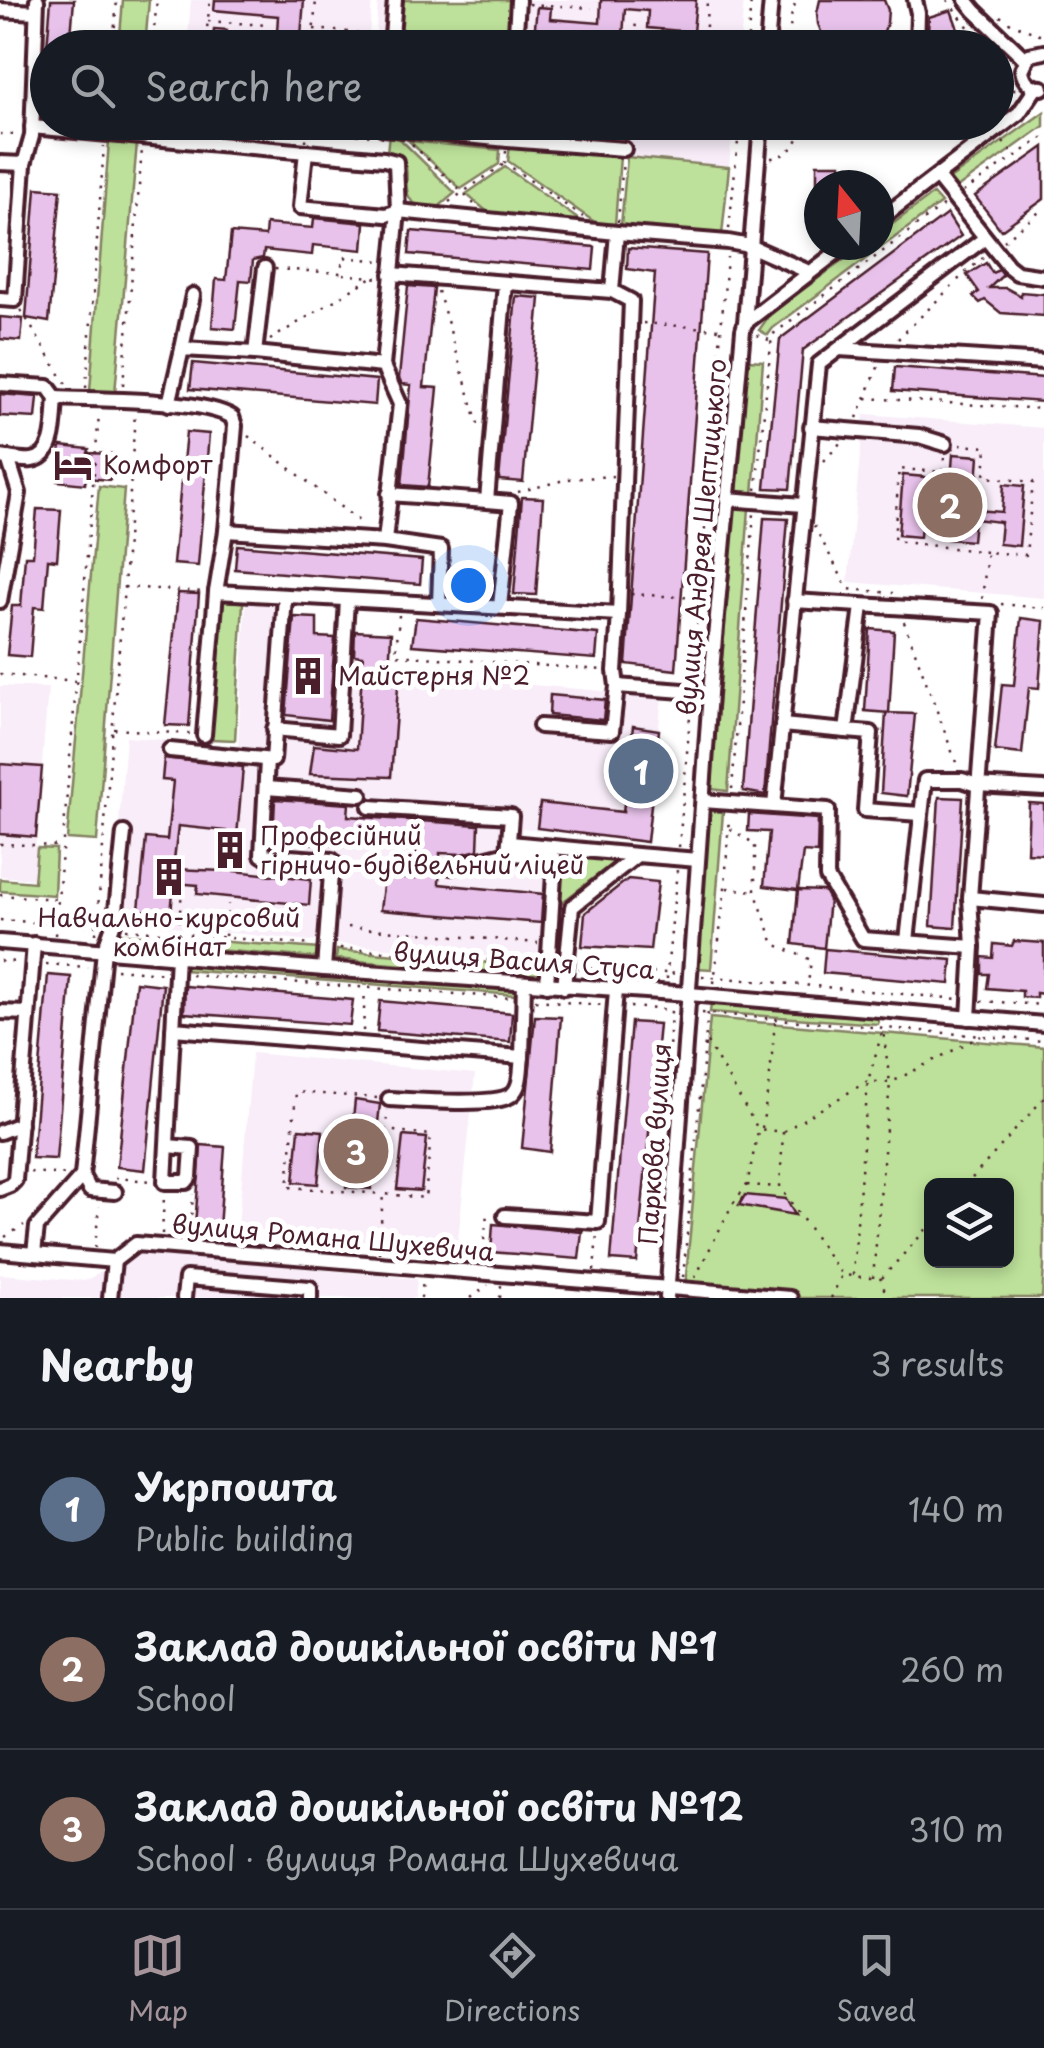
<!DOCTYPE html>
<meta charset="utf-8">
<style>
:root{--surface:#171b24;--page:#242831;--text:#f1f3f6;--muted:#9ea1a6;--line:#363941;--accent:#a6949b}
body{margin:0;font-family:"Playpen Sans",sans-serif;background:var(--page);color:var(--text)}
.controls{position:absolute;right:30px;bottom:30px;display:grid;overflow:hidden;border-radius:15px;box-shadow:0 5px 15px #0003}
.controls button{width:90px;height:90px;display:grid;place-items:center;padding:0;border:0;border-bottom:2px solid var(--line);background:var(--surface);color:var(--text);font:50px sans-serif}
.compass{position:absolute;left:804px;top:170px;width:90px;height:90px;border-radius:50%;background:var(--surface);box-shadow:0 5px 15px #0003;rotate:342deg}
.you{position:absolute;left:468px;top:585px;width:35px;height:35px;margin:-25px;border:8px solid #fff;border-radius:50%;background:#1a73e8;box-shadow:0 0 0 15px #1a73e833}
.badge{display:grid;place-items:center;width:65px;height:65px;border-radius:50%;background:var(--accent);color:#fff;font-size:32px;font-weight:700}
.pin{position:absolute;translate:-50% -50%;border:5px solid #fff;box-shadow:0 2px 10px #0006}
.list{margin:0;padding:0;list-style:none}
h2{display:flex;justify-content:space-between;align-items:center;height:130px;margin:0;padding:0 40px;font-size:42px}
h2 small{font-size:32px;font-weight:400;color:var(--muted)}
.list li{display:grid;grid-template-columns:65px 1fr auto;gap:30px;align-items:center;box-sizing:border-box;height:160px;padding:0 40px;border-top:2px solid var(--line)}
.list b{display:block;font-size:38px;white-space:nowrap}
.list p{margin:0;font-size:32px;white-space:nowrap;color:var(--muted)}
.list em{font-size:32px;font-style:normal;color:var(--muted)}
.icon{flex:none;width:55px;height:55px;fill:none;stroke:currentColor;stroke-width:2;stroke-linecap:round;stroke-linejoin:round}
.map{position:relative;flex:none;width:1044px;height:1298px;overflow:hidden}
.search{position:absolute;background:var(--surface);box-shadow:0 5px 15px #0003;left:30px;right:30px;top:30px;height:110px;display:flex;align-items:center;gap:25px;box-sizing:border-box;padding:0 35px;border-radius:55px;color:var(--muted);font-size:38px}
.sheet{height:610px;background:var(--surface)}
nav{display:flex;justify-content:space-around;align-items:center;box-sizing:border-box;height:140px;border-top:2px solid var(--line);background:var(--surface);font-size:28px;color:var(--muted)}
nav a{display:grid;justify-items:center;gap:5px}
nav .on{color:var(--accent)}
.map>svg:first-child{display:block}
.built{fill:#f8edf9}
.green{fill:#bde19a;stroke:#848062;stroke-width:2.5;fill-rule:evenodd}
.building{fill:#e8c2eb;stroke:#4a1f2b;stroke-width:2.5;fill-rule:evenodd}
.lines{fill:none;stroke-linecap:round;stroke-linejoin:round}
.minor-casing{stroke:#4a1f2b;stroke-width:20}
.path{stroke:#4a1f2b;stroke-width:2.5;stroke-dasharray:2.5 8;stroke-linecap:butt}
.minor{stroke:#fff;stroke-width:12}
.labels{text-anchor:middle;stroke-width:10;stroke-linejoin:round;paint-order:stroke}
.poi-label{font-size:25px;fill:#4a1f2b;stroke:#fff;text-anchor:start}
.street-label{font-size:25px;fill:#4a1f2b;stroke:#fff}
</style>
<div class="map">
<svg width="1044" height="1298" viewBox="0 0 1044 1298">
<rect width="100%" height="100%" fill="#fff"/>
<filter id="ink" filterUnits="userSpaceOnUse"><feTurbulence type="fractalNoise" baseFrequency=".01" numOctaves="2"/><feDisplacementMap in="SourceGraphic" scale="20" xChannelSelector="R" yChannelSelector="G"/><feConvolveMatrix kernelMatrix="1 2 1 2 8 2 1 2 1" color-interpolation-filters="sRGB"/></filter>
<g filter="url(#ink)">
<!-- built -->
<g class="built">
<path d="M191 0H372L368 47 187 48Z"/>
<path d="M378 0H744L740 47 375 48Z"/>
<path d="M369 122 733 123 729 166 368 132Z"/>
<path d="M864 414 1044 428V598L848 582Z"/>
<path d="M246 602 277 606 286 635 354 640V655L390 658 389 673 662 696 647 842 522 828V851L564 855 555 962 341 944 111 921 126 737 238 746Z"/>
<path d="M0 686 48 688 33 879 0 876Z"/>
<path d="M252 1053 475 1074 457 1250 238 1228Z"/>
<path d="M136 1252 417 1279 415 1298H0V1274L85 1281Z"/>
</g>
<!-- green -->
<g class="green">
<path d="M123 0H149L145 47H119Z"/>
<path d="M402 0H512L508 47 399 48Z"/>
<path d="M1044 112V126L954 190 947 181Z"/>
<path d="M389 133 395 134 455 193 435 210C380 204 430 158 387 153Z"/>
<path d="M109 141 137 143 115 393 90 391Z"/>
<path d="M409 141 500 150 499 164 461 189Z"/>
<path d="M510 145 620 156 615 225 596 223 508 161Z"/>
<path d="M627 157 729 167 722 235 621 226Z"/>
<path d="M505 167 582 222 489 213 466 194Z"/>
<path d="M933 194 941 203 773 328 768 335 759 330 771 313 864 245H879V234Z"/>
<path d="M748 360 763 361 753 494 737 492Z"/>
<path d="M99 486 124 489 97 841 67 839Z"/>
<path d="M735 507 749 508 728 791 711 789Z"/>
<path d="M222 601 243 602 235 740 211 739Z"/>
<path d="M709 811 723 812 711 969 697 968Z"/>
<path d="M37 848 56 849 54 895 0 891V879L34 882Z"/>
<path d="M564 855 618 859 560 904Z"/>
<path d="M115 933 319 949 318 958 113 942Z"/>
<path d="M337 950 540 967 538 977 336 959Z"/>
<path d="M184 963 516 989 515 995 184 970Z"/>
<path d="M711 1004 879 1016 878 1024 710 1012Z"/>
<path d="M710 1018 1044 1047V1267L1042 1298H684ZM932 1186H1006V1260H932Z"/>
</g>
<!-- building -->
<g class="building">
<path d="M51 0H74L70 48H47Z"/>
<path d="M215 0H304L300 48H276L278 16 214 10Z"/>
<path d="M601 0H696L693 32 647 28 648 11 625 9 622 48H598V41L534 36 537 7 551 8 550 19 600 23Z"/>
<path d="M820 0H884L888 10 887 23 883 34 875 43 867 48H838L822 34 818 24 817 13Z"/>
<path d="M951 10 965 48H942L939 39 927 44 929 17Z"/>
<path d="M214 29 227 30 226 38 257 40 256 48H212Z"/>
<path d="M1044 147V199L1001 230 975 196Z"/>
<rect x="817" y="164" width="24" height="21"/>
<path d="M36 188 61 190 49 322 26 318Z"/>
<path d="M947 214 961 236 803 350 790 489 765 488 780 339Z"/>
<path d="M314 218 365 223 363 250 313 245 312 255 264 250 263 258 253 260 251 281 240 280 235 329 212 327 216 279 226 280 231 233 265 236 266 224 313 228Z"/>
<path d="M411 231 595 247 593 270 409 254Z"/>
<path d="M628 248 707 254 676 670 626 664 655 273 627 269Z"/>
<path d="M986 263 992 273 999 270 1003 275 989 288H1006L1021 296V292L1044 294V316L1001 313 985 300 980 303 973 296 979 292 967 275Z"/>
<path d="M408 286 434 288 424 387 438 388 428 487 402 485 411 385 402 384 399 378Z"/>
<path d="M516 296 540 298 523 482 499 480Z"/>
<path d="M0 317 23 319 21 341 0 339Z"/>
<path d="M193 363 377 380 375 405 190 389Z"/>
<path d="M895 367 1044 378V402L893 391Z"/>
<path d="M0 394 38 397 36 418 0 416Z"/>
<path d="M186 432 209 434 198 566 173 564Z"/>
<path d="M61 446 89 449 88 453 112 454 110 480 86 478 85 484 57 481Z"/>
<path d="M953 454 979 456 975 510 1002 512 1004 484 1024 486 1019 546 999 544 1001 522 974 519 972 541 946 539 948 516 923 514 924 505 949 507Z"/>
<path d="M903 475 925 477 920 537 898 535Z"/>
<path d="M522 497 543 498 536 595 514 594Z"/>
<path d="M37 509 61 510 57 560 48 559 44 608 34 607 30 657 7 655 12 606H21L25 556H33Z"/>
<path d="M764 518 788 519 765 795 743 791Z"/>
<path d="M237 545 422 560 420 584 235 569Z"/>
<path d="M178 593 199 594 189 726 165 725Z"/>
<path d="M294 617 317 618V637L335 638 329 720 286 715Z"/>
<path d="M416 618 598 634 596 659 412 645Z"/>
<path d="M1021 618 1044 621 1039 688 1029 687 1022 754 995 751 1002 684 1014 685Z"/>
<path d="M870 629 894 631 889 713 865 711Z"/>
<path d="M355 631 391 633 389 673 399 674 391 777 310 774 314 745 357 749 363 656 354 655Z"/>
<path d="M550 695 605 700 603 720 549 715Z"/>
<path d="M886 713 915 714 907 796 881 793Z"/>
<path d="M633 726 659 730 647 842 537 828 540 803 623 812Z"/>
<path d="M164 758 243 767 234 871 311 879 309 905 197 894 198 885 174 883 171 913 139 910 146 838 167 840 173 781 162 780ZM178 826 226 831 224 871 173 869Z"/>
<path d="M0 764 42 767 36 837 0 834Z"/>
<path d="M939 797 963 798 955 928 931 926Z"/>
<path d="M275 799 349 804 348 816 479 825 478 850 462 854 440 853 439 884 543 894 541 923 380 910 384 878 415 879 416 852 273 840Z"/>
<path d="M1029 803 1044 804V854L1027 853Z"/>
<path d="M749 814 818 819 817 853 803 852 798 890 764 886 769 832 748 831Z"/>
<path d="M628 879 658 882 650 950 582 946 585 913Z"/>
<path d="M798 890 824 891 829 900 824 948 793 944Z"/>
<path d="M1014 941 1044 943V994L1036 993V998L1022 997V991L987 988 989 974H982V957L993 958 994 944 1012 946Z"/>
<path d="M825 949 952 960 950 984 823 973Z"/>
<path d="M48 975 71 977 56 1159 32 1158Z"/>
<path d="M136 982 163 985 145 1170 117 1167Z"/>
<path d="M185 986 353 1000 350 1025 184 1013Z"/>
<path d="M380 1001 512 1013 510 1042 377 1031Z"/>
<path d="M535 1016 561 1017 550 1152 522 1148Z"/>
<path d="M631 1022 659 1024 637 1262 611 1260Z"/>
<path d="M355 1100 380 1104 371 1189 346 1187Z"/>
<path d="M299 1129 323 1131 318 1184 294 1182Z"/>
<path d="M403 1136 427 1138 421 1191 397 1189Z"/>
<path d="M201 1145 225 1147 219 1228 195 1226Z"/>
<path d="M745 1195 786 1199 795 1215 739 1205Z"/>
<path d="M493 1224 582 1232 579 1259 491 1252Z"/>
</g>
<g class="lines">
<!-- minor casing -->
<g class="minor-casing">
<g id="minor">
<path d="M915 0 918 13 917 48"/>
<path d="M966 0 975 11 1025 59"/>
<path d="M0 10 36 12"/>
<path d="M391 48 395 0"/>
<path d="M515 48 518 0"/>
<path d="M767 48 771 0"/>
<path d="M1042 88C1030 87 1024 82 1022 70L1029 55 1044 52"/>
<path d="M384 122 383 128 508 140 509 122"/>
<path d="M32 127 384 159 396 162 398 211 383 366 255 353 182 349 169 404"/>
<path d="M508 140 624 149"/>
<path d="M306 152 300 207 386 215 398 211 617 233 728 242 750 246 809 272"/>
<path d="M0 163 24 164"/>
<path d="M937 177 1008 266 1017 273 1044 277"/>
<path d="M879 220 1019 113 1036 88"/>
<path d="M391 274 612 291 631 301 619 614 615 671 617 686 612 731 540 726"/>
<path d="M612 291 617 233"/>
<path d="M0 299 15 300 24 164 32 136 37 0"/>
<path d="M745 323 846 245"/>
<path d="M182 349 193 295"/>
<path d="M839 349 1044 362"/>
<path d="M255 353 265 268"/>
<path d="M383 366 400 404 385 541"/>
<path d="M0 384 48 387 56 398"/>
<path d="M811 427 919 436 945 444"/>
<path d="M0 457C10 458 22 461 32 460 57 457 54 416 56 398 97 400 201 398 232 417L235 426 226 531 216 592 204 735"/>
<path d="M389 494 487 501"/>
<path d="M727 499 803 505"/>
<path d="M226 531 385 541 441 549 439 604"/>
<path d="M216 592 619 614"/>
<path d="M0 601 19 493 8 458"/>
<path d="M794 601 991 613 970 898"/>
<path d="M500 606 511 503 487 501 505 283"/>
<path d="M862 606 846 731 871 733 865 810 920 814"/>
<path d="M617 686 710 693"/>
<path d="M782 725 846 731"/>
<path d="M274 729 339 735 347 600"/>
<path d="M170 750 273 760 285 597"/>
<path d="M267 760 262 855 332 860 324 969"/>
<path d="M266 788 361 795"/>
<path d="M703 801 828 810 827 877 863 939 973 947"/>
<path d="M774 806 819 364 985 238"/>
<path d="M370 807 511 816 508 853 555 859 547 985"/>
<path d="M510 843 637 855"/>
<path d="M451 867 508 853"/>
<path d="M907 941 925 780H962L977 785 1044 789"/>
<path d="M0 942 324 969 689 994 1044 1024"/>
<path d="M564 987 572 907 637 855 698 860"/>
<path d="M0 1012 28 1013"/>
<path d="M969 1018 973 947 970 898 1044 905"/>
<path d="M173 1029 522 1057 524 983"/>
<path d="M389 1099C413 1100 494 1107 511 1095 522 1087 520 1069 522 1057"/>
<path d="M0 1132 20 1124"/>
<path d="M167 1146 192 1148 190 1177 186 1182H165L177 956"/>
<path d="M82 1176 90 1190 115 1192"/>
<path d="M0 1189 10 1185 15 1180 34 944"/>
<path d="M505 1216 598 1222 616 990"/>
<path d="M0 1251 114 1261 136 1244 790 1298"/>
<path d="M34 1253 37 1227 82 1176 104 950 115 920 124 833"/>
<path d="M110 1298 114 1261"/>
<path d="M184 1298 186 1278 310 1288V1298"/>
<path d="M667 1298 710 693 743 330 745 323 761 122"/>
</g>
</g>
<!-- path -->
<g class="path">
<path d="M947 0 985 48"/>
<path d="M529 4 592 8"/>
<path d="M1000 16 1009 22 1044 37"/>
<path d="M208 21 266 25"/>
<path d="M314 29 382 35"/>
<path d="M634 41 698 48"/>
<path d="M527 43 570 48"/>
<path d="M113 48 117 0"/>
<path d="M152 48 157 0"/>
<path d="M205 48 210 0"/>
<path d="M312 48 316 0"/>
<path d="M634 48 636 20"/>
<path d="M705 48 707 0"/>
<path d="M747 48 751 0"/>
<path d="M793 48C789 32 789 15 797 0"/>
<path d="M996 62 1014 88V95"/>
<path d="M210 122 373 136"/>
<path d="M0 134 20 135"/>
<path d="M626 137 627 122"/>
<path d="M306 141 307 122"/>
<path d="M1003 142 1014 155"/>
<path d="M412 144 474 204"/>
<path d="M506 151 505 163 583 217"/>
<path d="M771 158C791 156 799 140 805 122"/>
<path d="M963 192 1044 137"/>
<path d="M449 202 504 164"/>
<path d="M618 222 623 160"/>
<path d="M729 229 740 122"/>
<path d="M1004 241 1044 208"/>
<path d="M275 269 341 273 343 257 382 261"/>
<path d="M343 274 379 278"/>
<path d="M438 291 479 427"/>
<path d="M21 310 66 384"/>
<path d="M643 323 719 329"/>
<path d="M757 335 769 340"/>
<path d="M898 339 965 273 983 258"/>
<path d="M270 340 374 276"/>
<path d="M123 385 142 149"/>
<path d="M86 388 104 146"/>
<path d="M866 398 1044 409"/>
<path d="M857 418 879 365"/>
<path d="M248 436 364 525"/>
<path d="M960 445 987 447 985 477 1033 482 1026 555 987 552 982 601"/>
<path d="M944 458 943 472 899 469 894 541 987 552"/>
<path d="M824 461 842 441"/>
<path d="M756 490 772 335 944 205"/>
<path d="M518 492 568 479 613 476"/>
<path d="M814 526 848 589 893 593"/>
<path d="M124 587 204 592"/>
<path d="M631 594 698 598"/>
<path d="M1001 604 1044 608"/>
<path d="M399 615 396 655 603 670"/>
<path d="M904 622 957 765"/>
<path d="M0 674 75 681"/>
<path d="M693 677 727 257"/>
<path d="M114 729 191 734"/>
<path d="M732 789 754 513"/>
<path d="M730 829 755 844V891L774 944 811 960 808 984"/>
<path d="M0 844 61 846"/>
<path d="M679 847 691 705"/>
<path d="M727 888 754 891"/>
<path d="M0 895 58 899"/>
<path d="M0 920 98 926"/>
<path d="M348 927 538 943"/>
<path d="M126 929 312 945"/>
<path d="M178 932 182 891"/>
<path d="M96 934 124 587 135 413"/>
<path d="M55 935 99 414"/>
<path d="M225 936 228 904"/>
<path d="M340 948 537 964"/>
<path d="M416 953 418 932"/>
<path d="M0 961 18 962"/>
<path d="M46 964 88 967"/>
<path d="M579 968 667 973 677 870"/>
<path d="M116 969 163 973"/>
<path d="M191 975 512 998"/>
<path d="M702 976 958 999"/>
<path d="M667 979V973L679 974"/>
<path d="M714 983 725 888 729 817"/>
<path d="M535 1000 602 1005"/>
<path d="M981 1001 1044 1005"/>
<path d="M630 1007 671 1010 665 1125"/>
<path d="M702 1013 1044 1041"/>
<path d="M363 1031 365 989"/>
<path d="M707 1042 758 1129 783 1132 780 1187 842 1275"/>
<path d="M377 1098 296 1092 288 1187 383 1194"/>
<path d="M762 1128 770 1075 775 1022"/>
<path d="M784 1131 868 1081 890 1083 981 1036"/>
<path d="M30 1172 67 1175"/>
<path d="M115 1178 152 1181"/>
<path d="M747 1185 778 1187"/>
<path d="M965 1186 1044 1098"/>
<path d="M162 1234 164 1197"/>
<path d="M190 1236 193 1194"/>
<path d="M5 1237 24 1225"/>
<path d="M95 1248 99 1206"/>
<path d="M379 1253 383 1194 425 1198 431 1135 385 1130 388 1110"/>
<path d="M482 1261 487 1214H491"/>
<path d="M594 1271 597 1234"/>
<path d="M853 1275 868 1081 883 1029"/>
<path d="M683 1277 708 1011"/>
<path d="M695 1278 732 1205 747 1185 758 1131"/>
<path d="M873 1278 890 1083 883 1030"/>
<path d="M882 1278 932 1223"/>
<path d="M421 1298 423 1280"/>
<path d="M471 1298 488 1285"/>
<path d="M500 1298 501 1285"/>
<path d="M831 1298 842 1275 881 1279 887 1298"/>
</g>
<!-- minor -->
<use href="#minor" class="minor"/>
</g>
</g>
<!-- icons -->
<defs>
<g id="hotel-bare" transform="scale(3)"><path d="M-6-4.5h1.5V1H6V5H4.5V3h-9V5H-6ZM-4 0a1.8 1.8 0 1 1 3.6 0ZM.5 0V-2.5h3Q6-2.5 6 0Z" fill="#4a1f2b" stroke="#fff" stroke-width="2.5" paint-order="stroke"/></g>
<g id="building-bare" transform="scale(3)"><path d="M-4-6H4V6H1V3H-1V6H-4ZM-2.5-4.3h1.7v1.8h-1.7ZM.8-4.3h1.7v1.8H.8ZM-2.5-1h1.7V.8h-1.7ZM.8-1h1.7V.8H.8Z" fill="#4a1f2b" stroke="#fff" stroke-width="2.5" paint-order="stroke"/></g>
</defs>
<g fill-rule="evenodd">
<use href="#hotel-bare" x="73" y="465"/>
<use href="#building-bare" x="308" y="676"/>
<use href="#building-bare" x="230" y="850"/>
<use href="#building-bare" x="169" y="877"/>
</g>
<g class="labels">
<!-- poi labels -->
<g class="poi-label">
<text x="103" y="474">Комфорт</text>
<text x="338" y="685">Майстерня №2</text>
<text x="260" y="845">Професійний<tspan x="260" dy="29">гірничо-будівельний ліцей</tspan></text>
<text x="169" y="927" text-anchor="middle">Навчально-курсовий<tspan x="169" dy="29">комбінат</tspan></text>
</g>
<!-- street labels -->
<g class="street-label">
<text transform="translate(702 537) rotate(-85)" y="9">вулиця Андрея Шептицького</text>
<text transform="translate(524 961) rotate(4)" y="9">вулиця Василя Стуса</text>
<text transform="translate(655 1144) rotate(-86)" y="9">Паркова вулиця</text>
<text transform="translate(333 1238) rotate(5)" y="9">вулиця Романа Шухевича</text>
</g>
</g>
</svg>
<div class="controls">
<button><svg class="icon" aria-label="layers" viewBox="0 0 24 24"><path d="M12 4l9 5-9 5-9-5zM3 14l9 5 9-5"/></svg></button>
</div>
<svg class="compass" viewBox="-18 -18 36 36"><path d="M0-13l5 13h-10z" fill="#e53935"/><path d="M0 13l5-13h-10z" fill="#9ea1a6"/></svg>
<div class="you"></div>
<div class="pin badge" style="left:641px;top:771px;background:#5c6f8a">1</div>
<div class="pin badge" style="left:950px;top:505px;background:#8d6e63">2</div>
<div class="pin badge" style="left:356px;top:1151px;background:#8d6e63">3</div>
<div class="search"><svg class="icon" aria-label="search" viewBox="0 0 24 24"><circle cx="10" cy="10" r="6"/><path d="M15 15l6 6"/></svg>Search here</div>
</div>
<section class="sheet">
<h2>Nearby<small>3 results</small></h2>
<ul class="list">
<li><span class="badge" style="background:#5c6f8a">1</span><div><b>Укрпошта</b><p>Public building</p></div><em>140 m</em></li>
<li><span class="badge" style="background:#8d6e63">2</span><div><b>Заклад дошкільної освіти №1</b><p>School</p></div><em>260 m</em></li>
<li><span class="badge" style="background:#8d6e63">3</span><div><b>Заклад дошкільної освіти №12</b><p>School · вулиця Романа Шухевича</p></div><em>310 m</em></li>
</ul>
</section>
<nav>
<a class="on"><svg class="icon" aria-label="map" viewBox="0 0 24 24"><path d="M3 6l6-2 6 2 6-2v14l-6 2-6-2-6 2zM9 4v14M15 6v14"/></svg>Map</a>
<a><svg class="icon" aria-label="directions" viewBox="0 0 24 24"><path d="M12 3l9 9-9 9-9-9zM9 14v-3h6M13 9l2 2-2 2"/></svg>Directions</a>
<a><svg class="icon" aria-label="saved" viewBox="0 0 24 24"><path d="M7 4h10v16l-5-4-5 4z"/></svg>Saved</a>
</nav>
